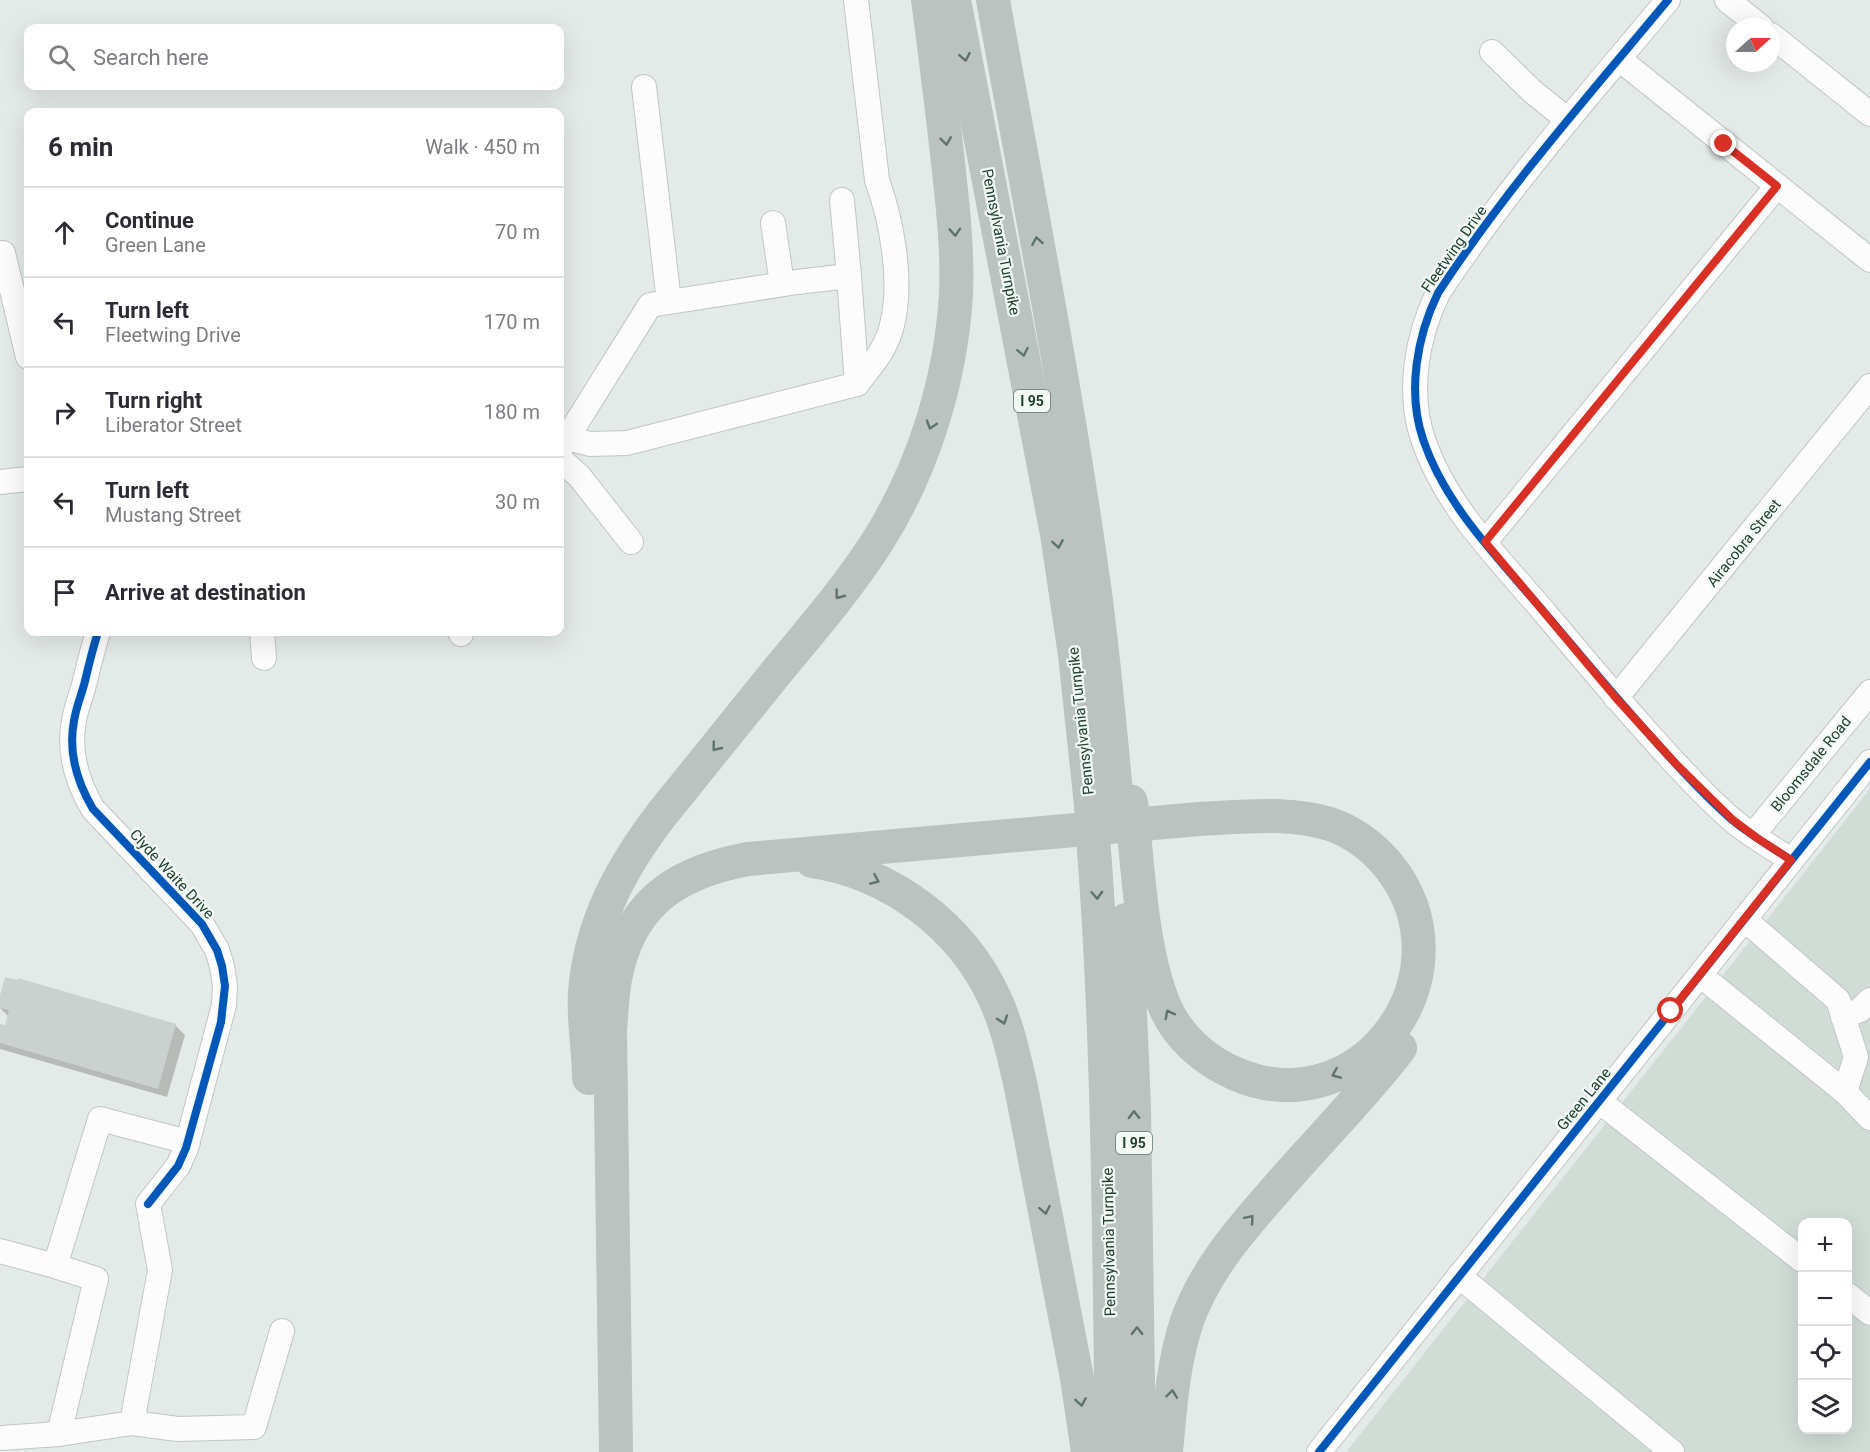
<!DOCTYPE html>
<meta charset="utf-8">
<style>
:root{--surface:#fff;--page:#f7f7f7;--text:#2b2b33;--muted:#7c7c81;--line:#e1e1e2}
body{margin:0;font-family:Roboto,sans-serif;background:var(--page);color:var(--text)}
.controls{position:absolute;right:18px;bottom:18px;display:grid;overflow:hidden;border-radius:12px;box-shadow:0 6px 24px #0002}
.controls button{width:54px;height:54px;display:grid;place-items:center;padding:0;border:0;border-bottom:2px solid var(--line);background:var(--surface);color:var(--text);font:30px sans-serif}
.compass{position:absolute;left:1726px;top:18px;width:54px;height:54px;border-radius:50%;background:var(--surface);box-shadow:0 6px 24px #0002;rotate:69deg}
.stop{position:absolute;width:18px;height:18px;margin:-14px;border:4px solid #d93025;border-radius:50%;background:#fff}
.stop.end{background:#d93025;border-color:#fff;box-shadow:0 2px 6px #0008}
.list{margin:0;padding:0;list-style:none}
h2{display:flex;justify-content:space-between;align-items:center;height:78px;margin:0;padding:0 24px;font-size:26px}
h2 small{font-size:20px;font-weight:400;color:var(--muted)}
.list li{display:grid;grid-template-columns:39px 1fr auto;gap:18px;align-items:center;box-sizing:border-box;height:90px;padding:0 24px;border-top:2px solid var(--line)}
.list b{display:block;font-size:22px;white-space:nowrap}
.list p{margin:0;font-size:20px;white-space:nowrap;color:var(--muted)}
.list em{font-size:20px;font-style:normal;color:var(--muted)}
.icon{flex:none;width:33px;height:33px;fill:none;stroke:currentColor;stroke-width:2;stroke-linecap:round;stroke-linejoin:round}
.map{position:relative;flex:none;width:1870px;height:1452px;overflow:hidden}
.search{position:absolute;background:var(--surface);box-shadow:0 6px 24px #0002;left:24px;top:24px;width:540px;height:66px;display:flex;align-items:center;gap:15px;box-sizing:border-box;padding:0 21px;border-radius:12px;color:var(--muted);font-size:22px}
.panel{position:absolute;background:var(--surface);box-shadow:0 6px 24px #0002;left:24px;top:108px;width:540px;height:528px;border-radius:12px}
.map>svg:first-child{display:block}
.built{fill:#d1dcd6;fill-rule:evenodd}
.shadow{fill:#0003}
.building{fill:#cbd1ce}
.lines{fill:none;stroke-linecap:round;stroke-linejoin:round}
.minor-casing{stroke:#c1c7c4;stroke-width:26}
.highway-casing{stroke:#bcc7c2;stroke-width:34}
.minor{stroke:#fbfcfb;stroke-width:24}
.highway{stroke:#bac3c0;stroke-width:33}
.highway-bridge-casing{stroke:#bcc7c2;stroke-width:34;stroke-linecap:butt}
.highway-bridge{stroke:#bac3c0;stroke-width:33}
.cycleway-casing{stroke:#f2f9f5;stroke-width:11}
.cycleway{stroke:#0057b8;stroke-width:8}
.oneway{stroke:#5e746b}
.route{stroke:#d93025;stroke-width:8}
.labels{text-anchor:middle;stroke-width:4.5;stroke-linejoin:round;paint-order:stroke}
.shield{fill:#f2f9f5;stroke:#5f786d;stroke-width:1.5}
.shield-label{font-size:14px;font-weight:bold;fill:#204033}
.street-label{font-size:15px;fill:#204033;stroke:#f2f9f5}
</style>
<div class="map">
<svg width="1870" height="1452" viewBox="0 0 1870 1452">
<rect width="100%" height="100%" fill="#e4eae7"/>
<!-- built -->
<path class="built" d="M1870 789V1452H1348L1347 1451ZM1802 1222H1848V1430H1802Z"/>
<!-- shadow -->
<path class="shadow" d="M0 1001 175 1025 185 1035 167 1097 0 1049V1026L6 1027 8 1016 0 1008Z"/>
<!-- building -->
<path class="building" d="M5 977 17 980 18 978 176 1024 158 1089 0 1043V1024L5 1025 9 1010 0 1008V995Z"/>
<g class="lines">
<!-- minor casing -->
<g class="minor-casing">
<g id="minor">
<path d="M856 0 877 180C892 222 903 281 892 325 887 348 871 366 857 384"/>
<path d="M1668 0C1589 95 1506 189 1438 293 1417 336 1407 392 1423 439 1445 506 1500 560 1545 613 1581 656 1617 699 1655 741 1679 768 1704 795 1731 819 1750 835 1771 847 1791 860"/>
<path d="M1727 0 1761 27"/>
<path d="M1771 35 1870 114"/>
<path d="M1492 52 1533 92 1568 120"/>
<path d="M1619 59 1870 260"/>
<path d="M644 87 669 302"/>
<path d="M842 200 849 276"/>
<path d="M773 223 782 284"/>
<path d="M3 253 28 357"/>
<path d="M560 449 567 438 650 305 797 282 849 276 857 384 627 443 590 444 567 438"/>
<path d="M560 459 579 476 631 542"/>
<path d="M0 482 28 479"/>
<path d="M1485 542 1777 186"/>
<path d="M262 632 264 658"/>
<path d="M461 632V634"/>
<path d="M1616 698 1870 386"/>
<path d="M1753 835 1870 692"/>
<path d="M1744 919 1838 1000 1856 1057 1845 1092"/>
<path d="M1700 975 1845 1092 1870 1118"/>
<path d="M1843 1017 1860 1010 1870 1000"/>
<path d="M1599 1101 1802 1260"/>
<path d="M0 1251 55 1266"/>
<path d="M1459 1276 1672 1452"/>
<path d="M1848 1295 1870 1313"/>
<path d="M132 1423 178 1429 254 1427 282 1331"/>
<path d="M59 1434 96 1279 55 1266 100 1119 188 1142"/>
<path d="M0 1438 59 1434 132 1423 160 1270 148 1204 178 1166 186 1148 224 1005 225 986 222 966 217 950 202 924 93 809C77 782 68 752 74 721 76 707 82 694 85 681 89 664 93 648 98 632"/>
<path d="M1319 1452 1870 762"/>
</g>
</g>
<!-- highway casing -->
<g class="highway-casing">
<g id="highway">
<path d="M954 0 1057 534 1075 655 1091 805"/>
<path d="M993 0C1028 195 1067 390 1094 586 1104 658 1110 730 1117 803"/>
<path d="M1093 837C1109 1041 1109 1247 1112 1452"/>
<path d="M812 861C891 873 962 926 995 999 1008 1027 1014 1057 1021 1087L1077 1378 1088 1452"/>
<path d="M1126 920 1134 1107 1139 1452"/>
<path d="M589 1078C589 1050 583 1020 585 992 590 924 622 866 662 814 701 765 740 717 779 669 814 627 850 585 879 539 924 467 951 379 956 294 958 247 952 200 947 153 941 102 935 51 928 0"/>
<path d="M616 1452 610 1030C612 1008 612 986 618 966 635 898 683 871 748 859L1199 819C1242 817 1288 811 1330 824 1353 832 1373 847 1388 865 1475 972 1362 1128 1236 1074 1205 1061 1178 1037 1165 1007 1144 958 1139 886 1134 833"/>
<path d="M1166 1452C1170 1408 1173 1363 1187 1321 1206 1268 1243 1227 1279 1186 1319 1140 1363 1096 1400 1048"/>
</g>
</g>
<!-- minor -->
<use href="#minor" class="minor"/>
<!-- highway -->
<use href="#highway" class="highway"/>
<!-- highway-bridge casing -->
<g class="highway-bridge-casing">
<g id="highway-bridge">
<path d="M1131 801 1134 833"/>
<path d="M1091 805 1093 837"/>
</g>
</g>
<!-- highway-bridge -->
<use href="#highway-bridge" class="highway-bridge"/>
<!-- cycleway casing -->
<g class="cycleway-casing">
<g id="cycleway">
<path d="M1668 0C1589 95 1506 189 1438 293 1417 336 1407 392 1423 439 1445 506 1500 560 1545 613 1581 656 1617 699 1655 741 1679 768 1704 795 1731 819 1750 835 1771 847 1791 860"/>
<path d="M98 632C93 648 89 664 85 681 82 694 76 707 74 721 68 752 77 782 93 809L202 924 217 950 222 966 225 986 221 1022 186 1148 178 1166 148 1204"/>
<path d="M1319 1452 1870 762"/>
</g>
</g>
<!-- cycleway -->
<use href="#cycleway" class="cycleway"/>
</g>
<!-- one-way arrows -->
<defs><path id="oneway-chevron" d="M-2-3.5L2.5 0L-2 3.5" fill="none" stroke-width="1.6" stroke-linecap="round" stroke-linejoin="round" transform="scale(1.5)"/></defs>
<g class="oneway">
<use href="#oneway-chevron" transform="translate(965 57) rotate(79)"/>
<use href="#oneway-chevron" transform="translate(946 141) rotate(83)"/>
<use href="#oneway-chevron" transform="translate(955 232) rotate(86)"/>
<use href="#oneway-chevron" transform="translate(1037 241) rotate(-100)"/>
<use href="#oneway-chevron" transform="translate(1023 352) rotate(79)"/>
<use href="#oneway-chevron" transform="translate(931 425) rotate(108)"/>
<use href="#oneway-chevron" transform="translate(1058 544) rotate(81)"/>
<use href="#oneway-chevron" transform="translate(839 595) rotate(127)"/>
<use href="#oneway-chevron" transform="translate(716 747) rotate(129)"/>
<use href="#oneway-chevron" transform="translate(875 880) rotate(24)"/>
<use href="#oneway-chevron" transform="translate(1097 895) rotate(87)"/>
<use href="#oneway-chevron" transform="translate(1169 1014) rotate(-117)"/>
<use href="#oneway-chevron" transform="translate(1003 1020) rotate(71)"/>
<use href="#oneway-chevron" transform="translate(1336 1074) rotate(157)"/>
<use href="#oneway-chevron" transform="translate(1134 1115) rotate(-91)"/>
<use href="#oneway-chevron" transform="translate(1045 1210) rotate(79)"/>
<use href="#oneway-chevron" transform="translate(1250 1219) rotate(-50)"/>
<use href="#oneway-chevron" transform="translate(1137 1331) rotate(-91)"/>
<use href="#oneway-chevron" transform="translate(1172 1394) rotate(-83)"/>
<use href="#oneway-chevron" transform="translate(1081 1402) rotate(81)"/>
</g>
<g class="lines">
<!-- route -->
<path class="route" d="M1671 1011 1791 860 1757 838 1733 820 1676 764 1616 698 1485 542 1777 186 1724 144"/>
</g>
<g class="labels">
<!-- shield labels -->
<g class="shield">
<rect x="1014" y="390" width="36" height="22" rx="4.5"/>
<rect x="1116" y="1132" width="36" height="22" rx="4.5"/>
</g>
<g class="shield-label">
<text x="1032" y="406">I 95</text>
<text x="1134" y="1148">I 95</text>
</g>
<!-- street labels -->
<g class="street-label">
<text transform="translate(1001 242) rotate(79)" y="5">Pennsylvania Turnpike</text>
<text transform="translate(1454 249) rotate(-55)" y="5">Fleetwing Drive</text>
<text transform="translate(1744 543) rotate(-51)" y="5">Airacobra Street</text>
<text transform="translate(1081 721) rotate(-96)" y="5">Pennsylvania Turnpike</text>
<text transform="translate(1811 764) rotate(-51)" y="5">Bloomsdale Road</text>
<text transform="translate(172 874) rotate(47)" y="5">Clyde Waite Drive</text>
<text transform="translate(1584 1099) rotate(-51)" y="5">Green Lane</text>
<text transform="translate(1109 1242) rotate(-91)" y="5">Pennsylvania Turnpike</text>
</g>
</g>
</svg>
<div class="controls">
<button>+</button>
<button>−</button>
<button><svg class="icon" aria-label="locate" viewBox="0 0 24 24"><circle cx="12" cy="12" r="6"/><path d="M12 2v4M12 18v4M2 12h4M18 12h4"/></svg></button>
<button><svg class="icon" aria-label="layers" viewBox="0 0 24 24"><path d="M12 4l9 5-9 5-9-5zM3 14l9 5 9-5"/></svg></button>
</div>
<svg class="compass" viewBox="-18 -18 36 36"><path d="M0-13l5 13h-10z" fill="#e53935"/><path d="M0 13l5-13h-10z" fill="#7c7c81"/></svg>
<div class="stop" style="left:1671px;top:1011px"></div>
<div class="stop end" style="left:1724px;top:144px"></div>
<div class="search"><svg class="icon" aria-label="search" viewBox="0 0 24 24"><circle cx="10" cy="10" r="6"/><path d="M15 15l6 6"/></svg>Search here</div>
<section class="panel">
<h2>6 min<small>Walk · 450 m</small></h2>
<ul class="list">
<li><svg class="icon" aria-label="ahead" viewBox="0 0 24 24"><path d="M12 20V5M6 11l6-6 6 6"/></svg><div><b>Continue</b><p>Green Lane</p></div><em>70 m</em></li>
<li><svg class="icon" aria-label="left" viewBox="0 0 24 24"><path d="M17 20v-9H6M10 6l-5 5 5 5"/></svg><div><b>Turn left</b><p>Fleetwing Drive</p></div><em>170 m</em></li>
<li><svg class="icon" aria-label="right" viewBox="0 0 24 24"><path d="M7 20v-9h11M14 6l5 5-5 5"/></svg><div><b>Turn right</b><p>Liberator Street</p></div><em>180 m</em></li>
<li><svg class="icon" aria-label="left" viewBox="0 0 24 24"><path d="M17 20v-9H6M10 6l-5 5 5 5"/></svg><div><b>Turn left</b><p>Mustang Street</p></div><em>30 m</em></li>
<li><svg class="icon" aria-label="arrive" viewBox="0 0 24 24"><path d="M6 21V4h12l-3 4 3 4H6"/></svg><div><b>Arrive at destination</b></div></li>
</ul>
</section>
</div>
